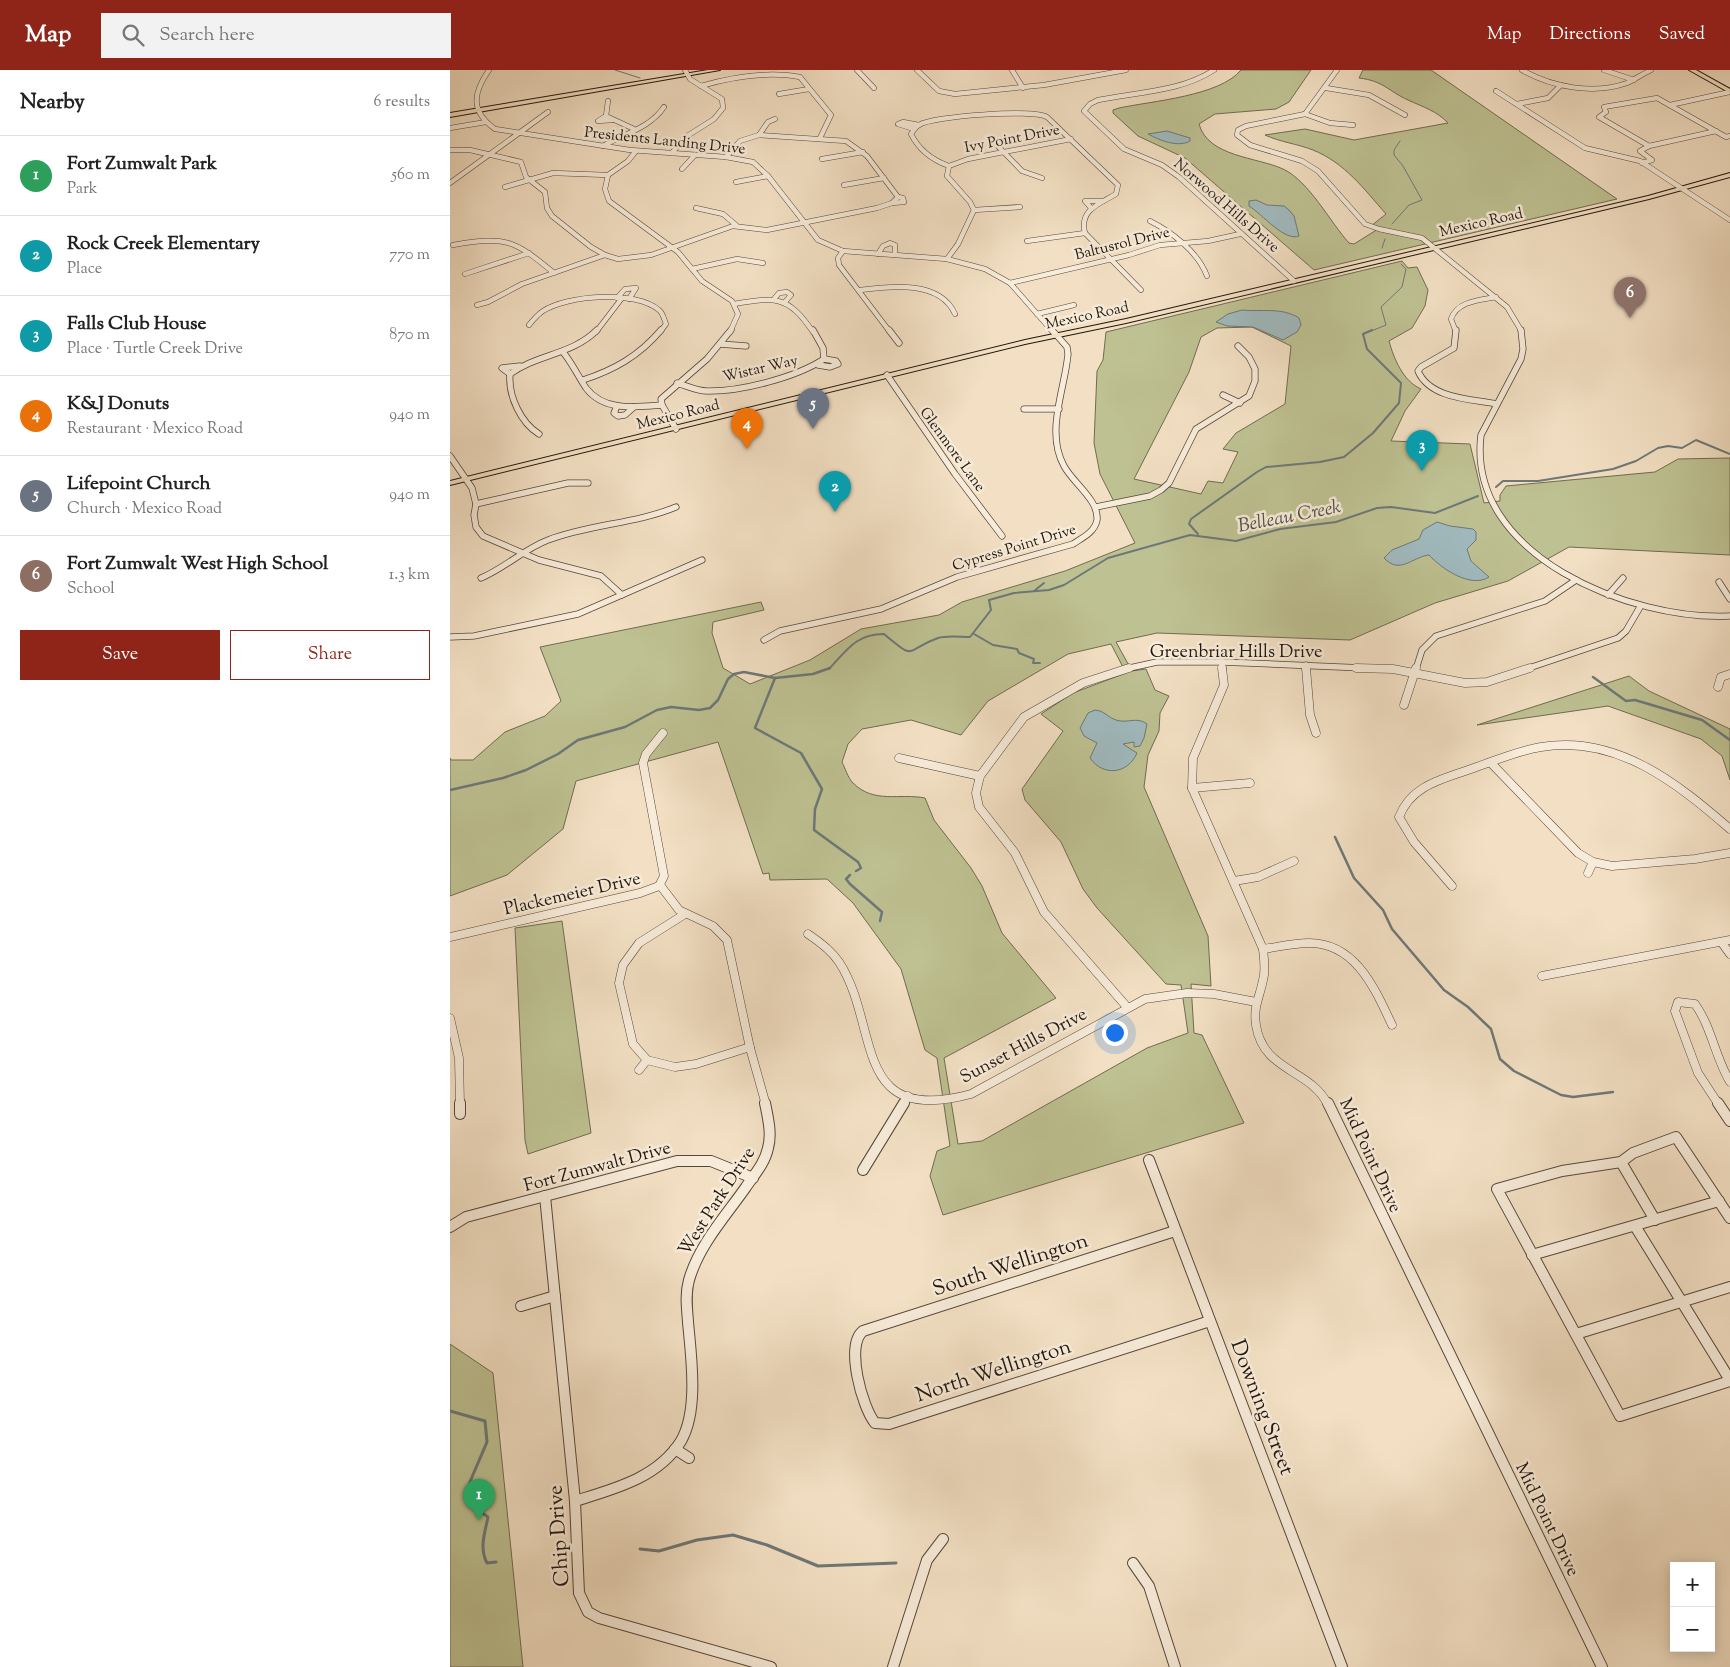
<!DOCTYPE html>
<meta charset="utf-8">
<style>
:root{--surface:#fff;--page:#f2f2f2;--text:#222;--muted:#767676;--line:#e0e0e0;--accent:#8f2418}
body{margin:0;font-family:"Sorts Mill Goudy",serif;background:var(--page);color:var(--text)}
.controls{position:absolute;right:15px;bottom:15px;display:grid;overflow:hidden;border-radius:0px;box-shadow:0 2px 12px #0003}
.controls button{width:45px;height:45px;display:grid;place-items:center;padding:0;border:0;border-bottom:1px solid var(--line);background:var(--surface);color:var(--text);font:25px sans-serif}
.you{position:absolute;left:664px;top:962px;width:18px;height:18px;margin:-12px;border:4px solid #fff;border-radius:50%;background:#1a73e8;box-shadow:0 0 0 8px #1a73e833}
.badge{display:grid;place-items:center;width:32px;height:32px;border-radius:50%;background:var(--accent);color:#fff;font-size:16px;font-weight:700}
.pin{position:absolute;translate:-50% -41px;filter:drop-shadow(0 1px 2px #0008)}
.pin::after{content:'';position:absolute;top:26px;width:18px;height:15px;background:inherit;clip-path:polygon(0 0,100% 0,50% 100%)}
.list{margin:0;padding:0;list-style:none}
h2{display:flex;justify-content:space-between;align-items:center;height:65px;margin:0;padding:0 20px;font-size:21px}
h2 small{font-size:16px;font-weight:400;color:var(--muted)}
.list li{display:grid;grid-template-columns:32px 1fr auto;gap:15px;align-items:center;box-sizing:border-box;height:80px;padding:0 20px;border-top:1px solid var(--line)}
.list b{display:block;font-size:19px;white-space:nowrap}
.list p{margin:0;font-size:16px;white-space:nowrap;color:var(--muted)}
.list em{font-size:16px;font-style:normal;color:var(--muted)}
.actions{display:flex;gap:10px;padding:15px 20px}
.actions a{flex:1;padding:11px 0;border:1px solid var(--accent);border-radius:0px;text-align:center;font-size:18px;color:var(--accent)}
.actions .main{background:var(--accent);color:#fff}
.icon{flex:none;width:28px;height:28px;fill:none;stroke:currentColor;stroke-width:2;stroke-linecap:round;stroke-linejoin:round}
.map{position:relative;flex:none;width:1280px;height:1597px;overflow:hidden}
header{display:flex;align-items:center;gap:30px;box-sizing:border-box;height:70px;padding:0 25px;background:var(--accent);color:#fff}
header strong{font-size:24px}
nav{display:flex;gap:28px;margin-inline-start:auto;font-size:18px}
.search{width:350px;height:45px;background:var(--page);display:flex;align-items:center;gap:12px;box-sizing:border-box;padding:0 18px;border-radius:0px;color:var(--muted);font-size:19px}
main{display:flex}
aside{flex:1;background:var(--surface)}
.map>svg:first-child{display:block}
.green{fill:#bec192;stroke:#706c50;fill-rule:evenodd}
.water{fill:#a0babf;stroke:#6d7878}
.lines{fill:none;stroke-linecap:round;stroke-linejoin:round}
.stream-far3{stroke:#6d7878;stroke-width:1}
.stream-far2{stroke:#6d7878;stroke-width:2}
.stream-far1{stroke:#6d7878;stroke-width:2.5}
.stream{stroke:#6d7878;stroke-width:3}
.minor-far3-casing{stroke:#56483b;stroke-width:5.5}
.minor-far2-casing{stroke:#56483b;stroke-width:7}
.minor-far1-casing{stroke:#56483b;stroke-width:9}
.minor-casing{stroke:#56483b;stroke-width:12}
.major-casing{stroke:#21160d;stroke-width:2}
.minor-far3{stroke:#f7ebd9;stroke-width:4.5}
.minor-far2{stroke:#f7ebd9;stroke-width:5.5}
.minor-far1{stroke:#f7ebd9;stroke-width:8}
.minor{stroke:#f7ebd9;stroke-width:10}
.major{fill:#f3e0c4;fill-rule:evenodd}
.labels{text-anchor:middle;stroke-width:5;stroke-linejoin:round;paint-order:stroke}
.far-street-label{font-size:15px;fill:#21160d;stroke:#f7ebd9}
.street-label{font-size:18px;fill:#21160d;stroke:#f7ebd9}
.water-label{font-size:19px;font-style:italic;fill:#4d4f4b;stroke:#f7ebd9}
.near-street-label{font-size:21px;fill:#21160d;stroke:#f7ebd9}
</style>
<header>
<strong>Map</strong>
<div class="search"><svg class="icon" aria-label="search" viewBox="0 0 24 24"><circle cx="10" cy="10" r="6"/><path d="M15 15l6 6"/></svg>Search here</div>
<nav><a>Map</a><a>Directions</a><a>Saved</a></nav>
</header>
<main>
<aside>
<h2>Nearby<small>6 results</small></h2>
<ul class="list">
<li><span class="badge" style="background:#2e9e5b">1</span><div><b>Fort Zumwalt Park</b><p>Park</p></div><em>560 m</em></li>
<li><span class="badge" style="background:#0f9aa8">2</span><div><b>Rock Creek Elementary</b><p>Place</p></div><em>770 m</em></li>
<li><span class="badge" style="background:#0f9aa8">3</span><div><b>Falls Club House</b><p>Place · Turtle Creek Drive</p></div><em>870 m</em></li>
<li><span class="badge" style="background:#e8710a">4</span><div><b>K&amp;J Donuts</b><p>Restaurant · Mexico Road</p></div><em>940 m</em></li>
<li><span class="badge" style="background:#6b7280">5</span><div><b>Lifepoint Church</b><p>Church · Mexico Road</p></div><em>940 m</em></li>
<li><span class="badge" style="background:#8d6e63">6</span><div><b>Fort Zumwalt West High School</b><p>School</p></div><em>1.3 km</em></li>
</ul>
<div class="actions"><a class="main">Save</a><a>Share</a></div>
</aside>
<div class="map">
<svg width="1280" height="1597" viewBox="0 0 1280 1597">
<rect width="100%" height="100%" fill="#f3e0c4"/>
<filter id="stains"><feTurbulence type="fractalNoise" baseFrequency=".004" numOctaves="4"/><feColorMatrix values="0 0 0 0 .2 0 0 0 0 .09 0 0 0 0 .02 0 0 0 .5 -.17"/></filter>
<radialGradient id="worn" r=".72"><stop offset=".6" stop-color="#630" stop-opacity="0"/><stop offset="1" stop-color="#630" stop-opacity=".3"/></radialGradient>
<!-- green -->
<g class="green">
<path d="M791 0H861L839 32 826 39 765 44 749 54C758 87 807 87 833 99 859 111 880 152 899 173L904 174 928 159 921 156 936 144C914 119 895 93 863 80 848 74 830 72 815 65L855 59 904 70 998 53C987 41 973 37 958 30 938 21 934 11 909 8L913 0H981L1167 129 864 200 735 88 688 66 663 43V40L669 38C702 31 770 26 791 0Z"/>
<path d="M952 191 958 198 967 197 978 220 975 236 962 258 939 271C944 289 953 311 971 319L955 341 941 371 1020 374 1034 433 1050 431V425L1056 416 1205 402 1228 389 1280 388V485L1119 477 1058 511 985 533 900 570 707 563 666 572 682 601 696 599 705 620 719 626 710 643 709 661 698 685 694 717 758 866 761 916 741 914 744 963 752 965 794 1053 493 1145 480 1106 487 1081 500 1076 487 988 475 980 451 899 403 833 377 809 320 810 319 803 313 804 268 672 126 711 113 759 57 805 0 826V688L1 690H23L55 662 95 646 111 631 90 577 311 532 314 540 263 552 262 563 273 598 300 614 360 590 411 559 489 545 512 532 615 501 685 473 650 404 644 373 647 301 653 290 656 262ZM802 257 841 276 835 334 786 363 773 379 788 382 773 413 758 411 751 424 684 409 739 302 751 267 767 258ZM661 574 676 603 623 623 591 644 613 661 572 719 575 730 611 772 633 819 647 838 716 914 731 915 738 963 697 978 532 1071 508 1074 494 988 606 928 552 863 532 816 521 798 484 750 475 728C449 723 424 734 403 713 398 708 395 698 392 692L398 674 412 659 461 650 511 665 538 631 618 584Z"/>
<path d="M1179 606 1199 621 1280 659V710L1272 686 1251 669 1158 636 1027 655Z"/>
<path d="M112 851 141 1063 78 1084 75 1070 65 858Z"/>
<path d="M0 1274 43 1303 73 1597H0Z"/>
</g>
<!-- water -->
<g class="water">
<path d="M717 61 740 68V71C728 78 709 70 698 64Z"/>
<path d="M806 130 817 135 834 136 839 140 844 146 849 166C835 172 812 144 799 136V131Z"/>
<path d="M792 240C811 242 832 237 849 248L851 255 847 262 833 270 803 257 777 256 766 252 778 244Z"/>
<path d="M987 452 1000 456 1023 459 1026 462V470L1017 479 1021 491 1039 507C1020 519 991 498 979 485 962 487 950 505 934 488L942 480 969 469 973 460Z"/>
<path d="M645 640C655 641 657 647 666 650 677 654 687 646 697 654L694 668 690 676 684 677V672L673 674 687 683C678 704 653 707 640 688L647 673 634 666 630 658 638 643Z"/>
</g>
<g class="lines">
<!-- stream-far3 -->
<g class="stream-far3">
<path d="M165 0 190 8"/>
<path d="M942 154 959 135 972 130 953 96 944 85V80L950 71"/>
<path d="M932 178 935 169"/>
<path d="M919 262 936 255 931 237 952 217 956 199 951 194"/>
</g>
<!-- stream-far2 -->
<g class="stream-far2">
<path d="M1046 417 1053 411H1088L1163 399 1186 391 1208 378 1218 376 1232 378 1246 370 1280 384"/>
<path d="M748 464 739 454 741 449 807 402 816 397 870 392 894 387 923 363 949 333 951 313 917 279 913 264 922 260"/>
<path d="M584 521 594 513"/>
<path d="M524 564 543 575 567 579 569 583 584 589 583 593H590"/>
<path d="M379 599C397 580 406 564 434 564 467 592 454 580 488 568 497 565 511 567 520 567L541 540 539 530 564 523 599 520 614 515 658 488 740 465 786 471 830 459 886 452 927 438 941 437 985 443 1028 426"/>
</g>
<!-- stream-far1 -->
<g class="stream-far1">
<path d="M1143 607 1176 631 1185 630 1252 650 1280 670"/>
<path d="M325 608 305 658 351 683 372 719 365 739 364 760 408 792 411 798 406 801"/>
<path d="M0 720 53 708 76 700 108 684 128 670 175 657 207 640 221 637 249 640 260 638 268 630 278 609 284 604 294 602 325 608 363 604 380 598"/>
<path d="M885 767 904 808 933 840 942 859 994 920 1018 937 1041 959 1050 989 1064 1001 1111 1025 1123 1027 1163 1022"/>
<path d="M400 805 396 809 400 814 432 842 430 851"/>
</g>
<!-- stream -->
<g class="stream">
<path d="M0 1341 35 1351 37 1372 19 1414 22 1436 38 1447C35 1462 29 1478 37 1493L46 1492"/>
<path d="M190 1479 209 1481 247 1470 283 1465 317 1475 368 1496 446 1493"/>
</g>
<!-- minor-far3 casing -->
<g class="minor-far3-casing">
<g id="minor-far3">
<path d="M39 0C23 23 20 41 45 59L180 80 276 87 303 92 318 106 368 170 393 181 497 189 535 199 560 213 603 262"/>
<path d="M407 0 424 18"/>
<path d="M467 0 489 21 505 24 594 15 676 0"/>
<path d="M562 0 573 18"/>
<path d="M764 0C730 22 687 22 648 30L640 34 634 41 674 79 712 95 729 107 844 211"/>
<path d="M887 0 855 44 796 56 788 60 787 65 800 75 852 91 868 101 915 154 929 159 972 168 1057 237 1072 262"/>
<path d="M1072 0C1102 17 1143 25 1177 13 1185 9 1193 4 1201 0"/>
<path d="M1154 0 1184 10"/>
<path d="M251 16C282 7 317 1 350 7L381 45 370 68"/>
<path d="M876 18 919 25 955 45"/>
<path d="M1046 21 1135 78 1190 91 1280 150"/>
<path d="M329 24 359 19"/>
<path d="M158 31 156 46 184 59"/>
<path d="M1067 34 1098 28 1111 15"/>
<path d="M1220 35 1280 22"/>
<path d="M855 44 880 53 903 55"/>
<path d="M156 46 148 51 162 50"/>
<path d="M0 58 36 52"/>
<path d="M464 59 448 54 453 52 469 55"/>
<path d="M309 65 318 52 325 49"/>
<path d="M542 70 572 101 592 108"/>
<path d="M153 76C174 64 200 58 214 37"/>
<path d="M1199 76 1266 61"/>
<path d="M0 80H20L71 92 76 107 95 122 97 138 102 146 141 177 155 185 168 189 201 185 283 156 317 160 427 138 442 133 448 127 417 86 396 71 309 65 290 71 276 87"/>
<path d="M186 81 178 91 158 105 155 119 159 131 228 182 252 211 282 231 288 244 280 262"/>
<path d="M222 83 234 68 264 49 273 38 272 29 240 9 235 0"/>
<path d="M372 89 413 82"/>
<path d="M1192 93 1202 90 1190 81 1199 76 1149 47 1156 42 1154 37 1207 28 1276 67 1280 66"/>
<path d="M499 96C482 90 469 80 461 64 463 61 466 57 469 55 483 46 582 39 597 47L668 115 666 124C649 134 629 140 635 163L691 220"/>
<path d="M232 99 245 85"/>
<path d="M286 112 318 106"/>
<path d="M0 113 98 42"/>
<path d="M394 115 434 108"/>
<path d="M55 117 103 103 158 105"/>
<path d="M442 133 454 132 453 128 448 127"/>
<path d="M246 138 273 144 286 155"/>
<path d="M641 138 635 131H653"/>
<path d="M524 140 570 137"/>
<path d="M700 151C722 162 748 182 757 206"/>
<path d="M577 171 635 163"/>
<path d="M3 175C56 166 63 169 104 203"/>
<path d="M393 181 388 188 389 195 440 262"/>
<path d="M428 184 433 176 440 173 445 175V185"/>
<path d="M497 189 508 174 524 140 520 132 497 106 499 96 518 89 621 69"/>
<path d="M242 199 287 189 313 193"/>
<path d="M15 204 79 183"/>
<path d="M560 213 679 185 710 175 758 171 790 164"/>
<path d="M410 220C441 216 490 210 505 244"/>
<path d="M167 228 175 219 186 218 179 229"/>
<path d="M324 229 329 223 337 222 341 225 335 232"/>
<path d="M284 234C325 227 338 225 363 262"/>
<path d="M27 235 38 232 72 214 155 185"/>
<path d="M587 244 624 235"/>
<path d="M79 255C83 250 87 245 93 241 118 225 186 220 209 240 213 243 214 249 216 254L210 262"/>
<path d="M146 262 172 228"/>
<path d="M1006 262 1001 249C1007 231 1030 230 1046 227"/>
</g>
</g>
<!-- minor-far2 casing -->
<g class="minor-far2-casing">
<g id="minor-far2">
<path d="M439 260 449 273"/>
<path d="M1006 260 1004 278 971 297 968 301C980 329 1021 329 1047 334"/>
<path d="M1071 260 1073 279 1071 289 1031 365C1016 486 1182 551 1280 546"/>
<path d="M270 274 296 276"/>
<path d="M113 282C122 293 128 306 136 318 154 342 186 337 212 335"/>
<path d="M368 295 380 297 388 294 386 291 374 289"/>
<path d="M60 304 52 298 70 296"/>
<path d="M437 305 505 404 552 466"/>
<path d="M133 310C164 300 189 286 211 260"/>
<path d="M227 313C237 316 247 321 257 321 290 322 347 307 374 289L373 278 363 260"/>
<path d="M773 325 790 333"/>
<path d="M167 336 164 343 168 346 175 345 184 337"/>
<path d="M574 339H609"/>
<path d="M226 359 212 335 211 329 257 289 281 260"/>
<path d="M89 364C71 353 58 326 60 304 87 284 122 285 147 260"/>
<path d="M0 386 22 418 26 434 24 445 26 457 33 466 89 490 151 506 172 525"/>
<path d="M26 434 118 413H138"/>
<path d="M646 437 700 426 711 420 719 413 746 359 799 326 805 311V299L799 287 788 276"/>
<path d="M31 508C55 498 74 479 98 470 140 454 185 454 226 437"/>
<path d="M1269 512 1280 529"/>
<path d="M1158 525 1173 508"/>
<path d="M0 567 24 566 128 544 252 490"/>
<path d="M314 570 330 561 431 539 507 507 623 474C632 468 645 462 647 450 649 430 623 413 614 396 595 362 615 319 618 284L617 277 602 260"/>
<path d="M772 592 773 599"/>
<path d="M856 595V599"/>
<path d="M675 599 707 592H772L937 599"/>
<path d="M966 599 972 580 986 566 1095 531 1126 510"/>
<path d="M1076 599 1168 568 1176 561 1190 537"/>
</g>
</g>
<!-- minor-far1 casing -->
<g class="minor-far1-casing">
<g id="minor-far1">
<path d="M772 598 774 615 743 688 742 718 813 879C814 889 816 900 813 910 810 926 803 937 806 955 813 1002 861 999 878 1035"/>
<path d="M856 598 860 645 866 663"/>
<path d="M906 598 943 599 1015 613 1037 612 1080 598"/>
<path d="M1268 617 1271 607 1280 604"/>
<path d="M954 635 966 598"/>
<path d="M449 688 530 706"/>
<path d="M1041 693 1128 783 1143 792 1162 796 1245 789 1280 783"/>
<path d="M742 718 800 713"/>
<path d="M1138 803 1143 792"/>
<path d="M784 811 808 807 844 791"/>
<path d="M210 815 229 840 263 856 277 870 300 978 316 1035"/>
<path d="M1002 816 964 772 949 747C961 716 990 710 1018 700 1042 692 1066 681 1091 677 1166 664 1227 713 1280 759"/>
<path d="M235 844 189 873 173 895 169 913 183 974 197 990 225 997 246 994 300 977"/>
<path d="M358 864C370 872 381 880 389 892 431 956 400 1057 521 1024L695 929 737 923 764 924 806 932"/>
<path d="M0 867 190 823 209 816 214 806 193 693 196 684 213 663"/>
<path d="M1272 873 1280 884"/>
<path d="M813 879C828 877 844 873 859 873 906 873 925 919 942 955"/>
<path d="M1092 906 1280 870"/>
<path d="M677 937 594 842 565 783 529 737 526 723 530 706 574 647 633 613 679 598"/>
<path d="M0 948 9 988 10 1035"/>
<path d="M189 1000 197 990"/>
<path d="M453 1035 458 1026"/>
<path d="M1269 1035 1248 1003 1225 941 1228 932 1245 934C1262 958 1265 987 1280 1012"/>
</g>
</g>
<!-- minor casing -->
<g class="minor-casing">
<g id="minor">
<path d="M10 1033V1044"/>
<path d="M878 1033 1152 1597"/>
<path d="M1268 1033 1280 1051"/>
<path d="M699 1090 892 1597"/>
<path d="M1171 1092 1205 1150"/>
<path d="M413 1100 454 1033"/>
<path d="M95 1126 125 1431 129 1523 138 1542 149 1548 321 1597"/>
<path d="M1280 1148 1226 1067 1183 1083 1171 1092 1112 1101 1047 1119 1170 1346 1280 1311"/>
<path d="M1185 1156 1280 1310"/>
<path d="M0 1157 16 1147 227 1091H261L303 1108"/>
<path d="M725 1161 413 1261C395 1275 412 1337 425 1353L439 1354 760 1251"/>
<path d="M1082 1185 1269 1131"/>
<path d="M71 1236 105 1226"/>
<path d="M1126 1264 1280 1217"/>
<path d="M225 1379 239 1388"/>
<path d="M125 1431C164 1419 208 1408 231 1371 249 1340 241 1286 238 1252 237 1238 235 1224 239 1210 249 1175 275 1147 296 1117 304 1105 315 1093 318 1078 322 1064 318 1048 315 1033"/>
<path d="M683 1493 699 1516 725 1597"/>
<path d="M443 1597 477 1490 493 1469"/>
</g>
</g>
<!-- major casing -->
<g class="major-casing">
<g id="major">
<path d="M258 0H270L0 47V43Z"/>
<path d="M1239 0H1246L1280 19V23Z"/>
<path d="M1280 103V107L1199 129 676 253 575 274 0 415V411L575 270 676 249 1198 126Z"/>
</g>
</g>
<!-- minor-far3 -->
<use href="#minor-far3" class="minor-far3"/>
<!-- minor-far2 -->
<use href="#minor-far2" class="minor-far2"/>
<!-- minor-far1 -->
<use href="#minor-far1" class="minor-far1"/>
<!-- minor -->
<use href="#minor" class="minor"/>
<!-- major -->
<use href="#major" class="major"/>
</g>
<g class="labels">
<!-- far-street labels -->
<g class="far-street-label">
<text transform="translate(562 68) rotate(-11)" y="5">Ivy Point Drive</text>
<text transform="translate(215 70) rotate(6)" y="5">Presidents Landing Drive</text>
<text transform="translate(777 135) rotate(41)" y="5">Norwood Hills Drive</text>
<text transform="translate(1031 152) rotate(-13)" y="5">Mexico Road</text>
<text transform="translate(672 173) rotate(-14)" y="5">Baltusrol Drive</text>
<text transform="translate(637 245) rotate(-12)" y="5">Mexico Road</text>
<text transform="translate(310 298) rotate(-13)" y="5">Wistar Way</text>
<text transform="translate(228 344) rotate(-14)" y="5">Mexico Road</text>
<text transform="translate(503 379) rotate(54)" y="5">Glenmore Lane</text>
<text transform="translate(564 477) rotate(-17)" y="5">Cypress Point Drive</text>
</g>
<!-- street labels -->
<g class="street-label">
<text x="786" y="587">Greenbriar Hills Drive</text>
<text transform="translate(122 823) rotate(-13)" y="6">Plackemeier Drive</text>
<text transform="translate(573 975) rotate(-28)" y="6">Sunset Hills Drive</text>
<text transform="translate(921 1085) rotate(65)" y="6">Mid Point Drive</text>
<text transform="translate(147 1096) rotate(-15)" y="6">Fort Zumwalt Drive</text>
<text transform="translate(266 1131) rotate(-57)" y="6">West Park Drive</text>
<text transform="translate(1098 1449) rotate(64)" y="6">Mid Point Drive</text>
</g>
<!-- water labels -->
<g class="water-label">
<text transform="translate(839 445) rotate(-11)" y="7">Belleau Creek</text>
</g>
<!-- near-street labels -->
<g class="near-street-label">
<text transform="translate(560 1194) rotate(-18)" y="7">South Wellington</text>
<text transform="translate(543 1300) rotate(-18)" y="7">North Wellington</text>
<text transform="translate(813 1337) rotate(69)" y="7">Downing Street</text>
<text transform="translate(108 1466) rotate(-94)" y="7">Chip Drive</text>
</g>
</g>
<rect width="100%" height="100%" filter="url(#stains)"/>
<rect width="100%" height="100%" fill="url(#worn)"/>
</svg>
<div class="controls">
<button>+</button>
<button>−</button>
</div>
<div class="you"></div>
<div class="pin badge" style="left:29px;top:1450px;background:#2e9e5b">1</div>
<div class="pin badge" style="left:385px;top:442px;background:#0f9aa8">2</div>
<div class="pin badge" style="left:972px;top:401px;background:#0f9aa8">3</div>
<div class="pin badge" style="left:297px;top:379px;background:#e8710a">4</div>
<div class="pin badge" style="left:363px;top:359px;background:#6b7280">5</div>
<div class="pin badge" style="left:1180px;top:248px;background:#8d6e63">6</div>
</div>
</main>
